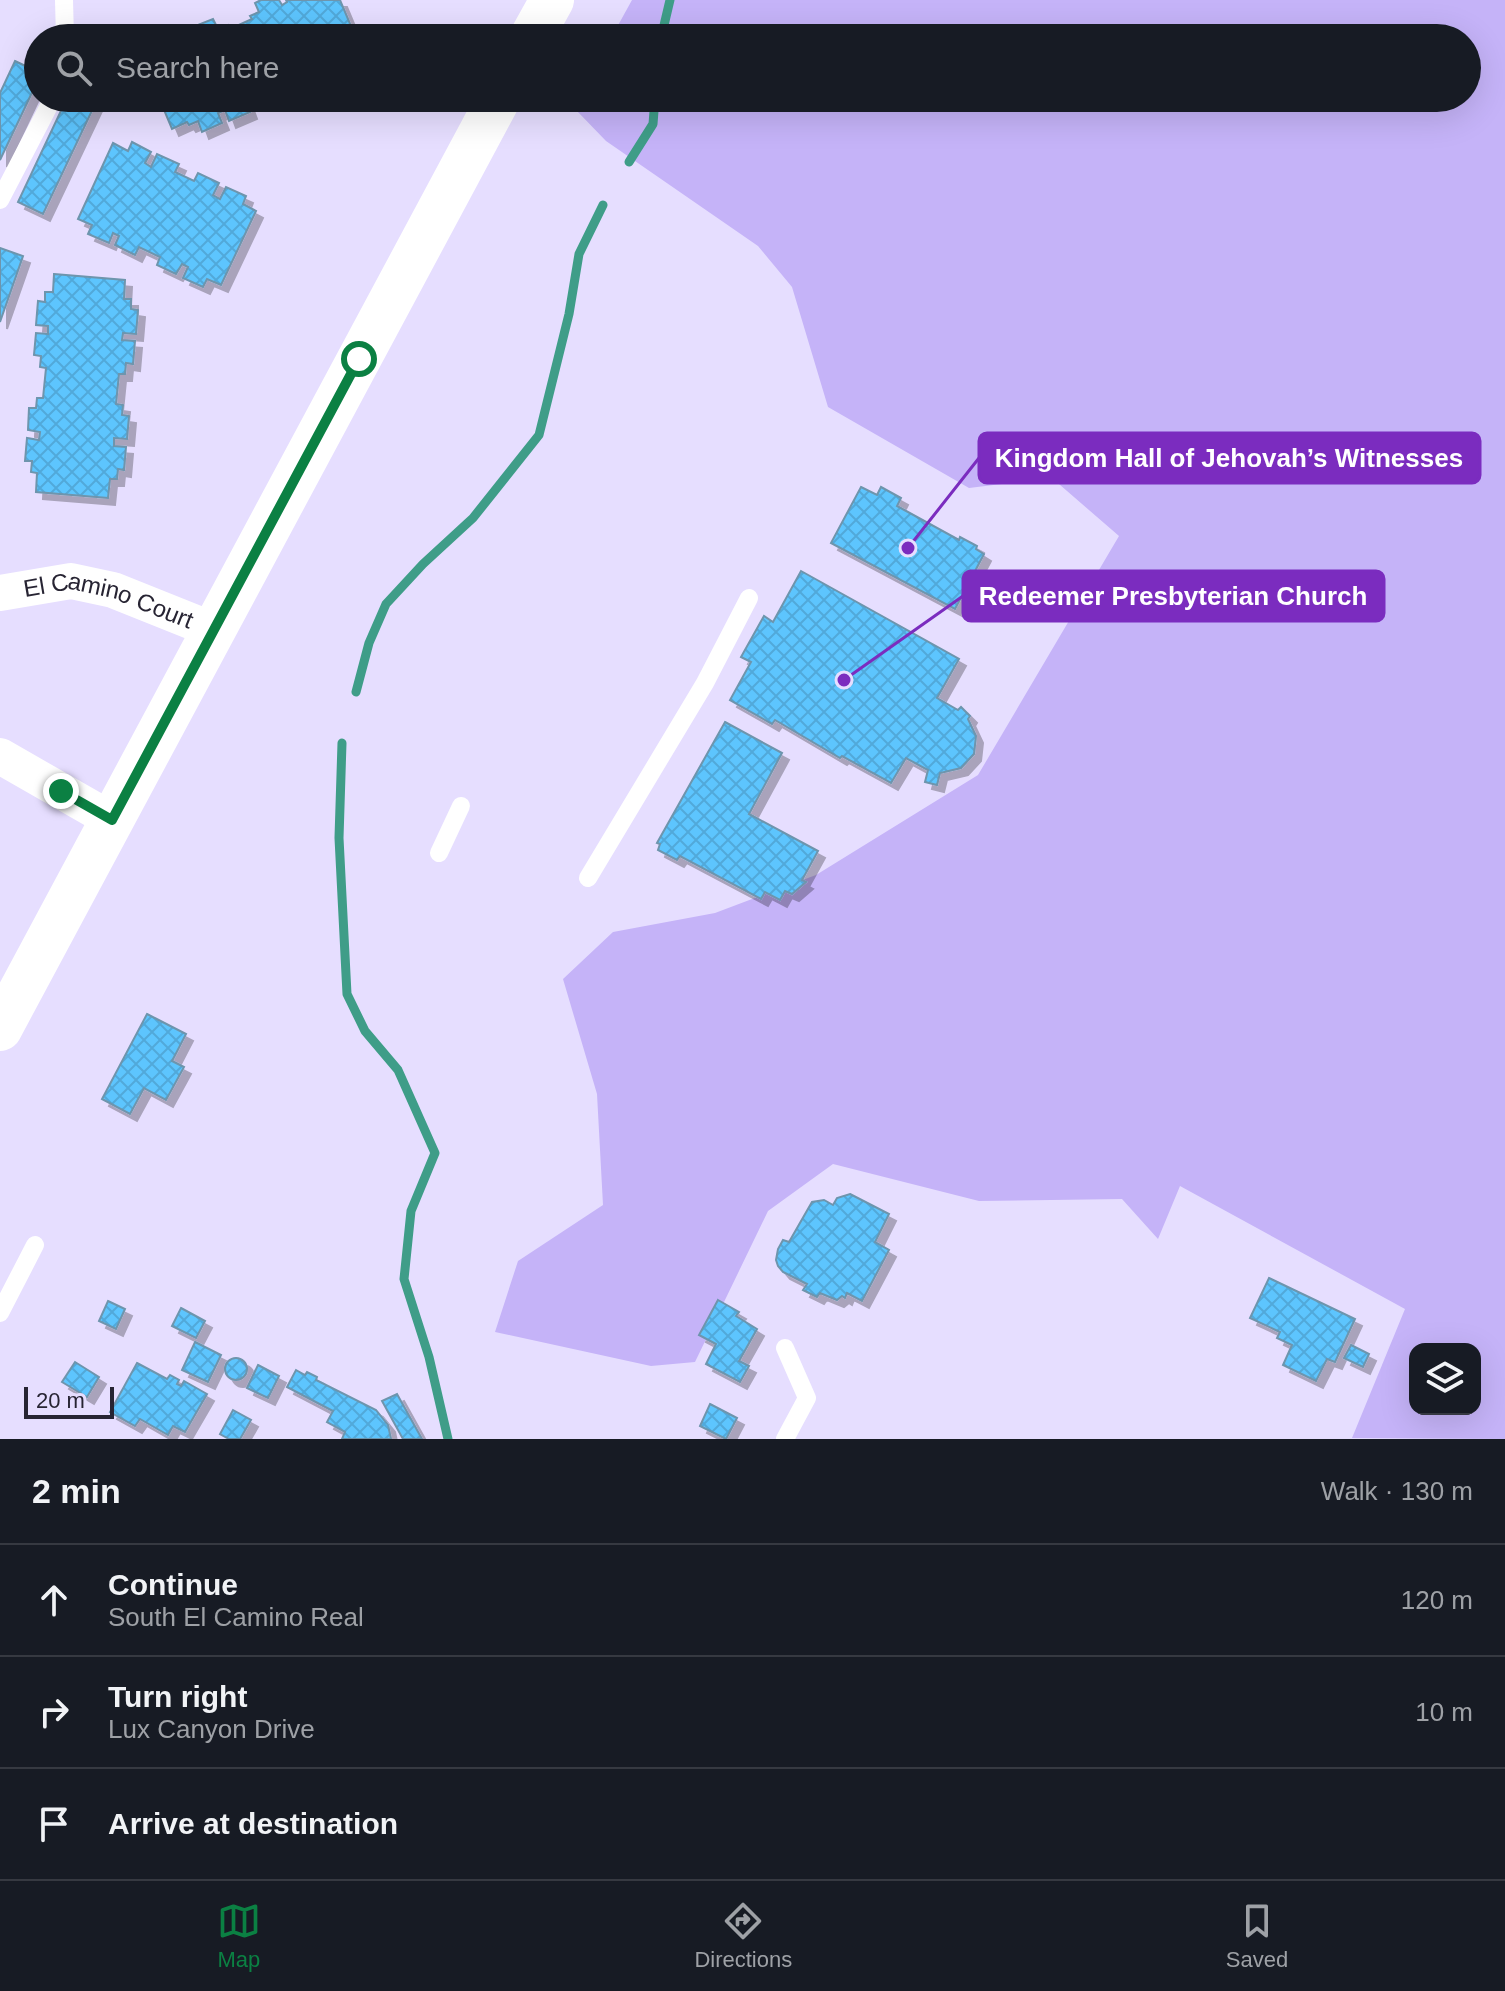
<!DOCTYPE html>
<meta charset="utf-8">
<style>
:root{--surface:#171b24;--page:#242831;--text:#f1f3f6;--muted:#9ea1a6;--line:#363941;--accent:#0b8043}
body{margin:0;font-family:Arial,sans-serif;background:var(--page);color:var(--text)}
.controls{position:absolute;right:24px;bottom:24px;display:grid;overflow:hidden;border-radius:16px;box-shadow:0 8px 32px #0002}
.controls button{width:72px;height:72px;display:grid;place-items:center;padding:0;border:0;border-bottom:2px solid var(--line);background:var(--surface);color:var(--text);font:40px sans-serif}
.scale{position:absolute;left:24px;bottom:20px;width:90px;box-sizing:border-box;padding-left:8px;border:4px solid #272433;border-top:0;font-size:22px;line-height:28px;white-space:nowrap;color:#272433;-webkit-text-stroke:6px #e6deff;paint-order:stroke}
.stop{position:absolute;width:24px;height:24px;margin:-18px;border:6px solid #0b8043;border-radius:50%;background:#fff}
.stop.end{background:#0b8043;border-color:#fff;box-shadow:0 2px 8px #0008}
.list{margin:0;padding:0;list-style:none}
h2{display:flex;justify-content:space-between;align-items:center;height:104px;margin:0;padding:0 32px;font-size:34px}
h2 small{font-size:26px;font-weight:400;color:var(--muted)}
.list li{display:grid;grid-template-columns:52px 1fr auto;gap:24px;align-items:center;box-sizing:border-box;height:112px;padding:0 32px;border-top:2px solid var(--line)}
.list b{display:block;font-size:30px;white-space:nowrap}
.list p{margin:0;font-size:26px;white-space:nowrap;color:var(--muted)}
.list em{font-size:26px;font-style:normal;color:var(--muted)}
.icon{flex:none;width:44px;height:44px;fill:none;stroke:currentColor;stroke-width:2;stroke-linecap:round;stroke-linejoin:round}
.map{position:relative;flex:none;width:1505px;height:1439px;overflow:hidden}
.search{position:absolute;background:var(--surface);box-shadow:0 8px 32px #0002;left:24px;right:24px;top:24px;height:88px;display:flex;align-items:center;gap:20px;box-sizing:border-box;padding:0 28px;border-radius:44px;color:var(--muted);font-size:30px}
.sheet{height:440px;background:var(--surface)}
nav{display:flex;justify-content:space-around;align-items:center;box-sizing:border-box;height:112px;border-top:2px solid var(--line);background:var(--surface);font-size:22px;color:var(--muted)}
nav a{display:grid;justify-items:center;gap:4px}
nav .on{color:var(--accent)}
.map>svg:first-child{display:block}
.green{fill:#c5b3f8;fill-rule:evenodd}
.lines{fill:none;stroke-linecap:round;stroke-linejoin:round}
.stream{stroke:#3f9d88;stroke-width:9}
.building{fill:url(#building-cross-hatch);stroke:#6e95ad;stroke-width:2;filter:url(#shadow)}
.lane{stroke:#fff;stroke-width:18}
.street{stroke:#fff;stroke-width:36}
.primary{stroke:#fff;stroke-width:44}
.route{stroke:#0b8043;stroke-width:10}
.labels{text-anchor:middle;stroke-width:6;stroke-linejoin:round;paint-order:stroke}
.street-label{font-size:24px;fill:#272433;stroke:#e6deff}
.leader{fill:none;stroke:#7b2cbf;stroke-width:3}
.callout-dot{fill:#7b2cbf;stroke:#e6deff;stroke-width:3}
.callout{fill:#7b2cbf;stroke:#7b2cbf;stroke-width:3}
.callout-label{font-size:26px;text-anchor:middle;font-weight:bold;fill:#fff}
</style>
<div class="map">
<svg width="1505" height="1439" viewBox="0 0 1505 1439">
<defs>
<pattern id="building-cross-hatch" width="8" height="8" patternUnits="userSpaceOnUse" patternTransform="scale(2)"><rect width="8" height="8" fill="#5dc5fe"/><path d="M0 0l8 8M0 8l8-8" fill="none" stroke="#51a9da"/></pattern>
<filter id="shadow"><feDropShadow dx="7" dy="7" stdDeviation="0" flood-color="#0004"/></filter>
</defs>
<rect width="100%" height="100%" fill="#e6deff"/>
<!-- green -->
<path class="green" d="M632 0H1505V1439L1352 1438 1405 1309 1180 1186 1158 1239 1122 1199 979 1201 833 1164 768 1211 695 1362 651 1366 495 1332 518 1261 603 1205 597 1094 563 979 613 932 715 913 816 875 978 775 1119 536 1052 478 969 488 828 407 792 287 758 246 606 141 577 111 583 98H1467V38H611ZM1415 1349H1475V1409H1415Z"/>
<g class="lines">
<!-- stream -->
<g class="stream">
<path d="M661 38 670 0"/>
<path d="M629 162 653 124 655 98"/>
<path d="M356 692 369 643 386 604 423 564 473 518 539 435 569 314 579 254 603 205"/>
<path d="M342 743 339 838 347 994 365 1031 398 1070 435 1153 411 1211 404 1279 429 1357 448 1439"/>
</g>
</g>
<!-- building -->
<g class="building">
<path d="M261 0H279L282 5 287 2 286 0H340L356 38H194L190 28 213 19 218 29 228 25 230 29 252 19 250 16 259 12 255 3Z"/>
<path d="M15 61 38 72V80L0 160V93Z"/>
<path d="M67 98H98L43 214 18 202Z"/>
<path d="M159 98H254L246 101 250 112 229 121 225 110 218 113 222 123 202 132 198 121 189 125 187 122 172 129Z"/>
<path d="M132 142 151 152 145 163 151 167 157 154 179 164 175 172 194 181 198 173 219 183 213 195 220 199 226 187 246 196 243 204 256 211 221 285 207 279 203 287 183 278 188 267 182 264 176 274 157 265 160 257 139 247 135 255 115 245 119 236 113 233 109 243 88 234 92 225 78 219 113 143 128 151Z"/>
<path d="M0 248 23 256 0 322Z"/>
<path d="M54 274 125 280 124 299H131V309L138 310 136 334 123 333 122 340 135 341 133 364 126 363 125 374H119L116 404 123 405 122 415 129 416 127 439 114 438V446L126 447 124 470 118 469 117 479H110L108 498 36 492 37 473 31 472 32 461H25L27 438 39 440 40 432 28 430 29 408H36L37 398H43L46 368 40 367 41 356 34 355 36 333 48 334V326L36 325 38 301 45 302V292H53Z"/>
<path d="M861 487 877 495 881 487 901 498 897 506 959 540 960 537 977 546 976 549 984 554 955 609 831 543Z"/>
<path d="M801 571 959 659 937 698 958 710 961 707 970 716 968 719 976 736 974 754 961 768 940 773 937 785 925 782 928 770 906 758 891 783 842 756 840 758 775 720 772 724 730 700 751 662 741 657 764 616 773 622Z"/>
<path d="M725 722 782 753 749 814 818 851 802 880 806 882 792 894 785 891 780 900 765 892 761 899 680 856 677 860 658 850 660 844 657 843Z"/>
<path d="M147 1014 186 1034 172 1061 184 1067 166 1100 144 1088 130 1114 102 1099Z"/>
<path d="M850 1194 889 1214 875 1242 889 1250 862 1301 847 1293 845 1298 842 1296 837 1300 820 1293 817 1297 803 1290 807 1284 783 1272 778 1266 776 1260 778 1249 783 1240 789 1242 812 1202 824 1200 833 1205 837 1198Z"/>
<path d="M1269 1278 1355 1319 1335 1362 1327 1359 1316 1381 1283 1365 1292 1345 1277 1338 1280 1332 1250 1318Z"/>
<path d="M718 1300 739 1312 736 1316 757 1329 739 1361 749 1366 740 1382 706 1364 716 1344 699 1335Z"/>
<path d="M108 1301 125 1309 116 1329 99 1321Z"/>
<path d="M181 1308 205 1321 196 1338 172 1326Z"/>
<path d="M195 1342 221 1355 208 1382 182 1370Z"/>
<path d="M1351 1345 1369 1354 1363 1367 1344 1358Z"/>
<circle cx="236" cy="1369" r="11"/>
<path d="M75 1362 99 1377 87 1397 62 1382Z"/>
<path d="M137 1363 167 1379 170 1375 179 1380 177 1384 181 1386 184 1381 207 1394 185 1432 173 1426 168 1435 140 1419 135 1426 110 1412Z"/>
<path d="M258 1365 279 1376 268 1398 247 1388Z"/>
<path d="M296 1370 305 1375 307 1372 317 1377 316 1380 376 1410 388 1425 391 1439H342L345 1432 327 1422 333 1411 287 1387Z"/>
<path d="M397 1394 422 1439H403L382 1401Z"/>
<path d="M710 1404 737 1418 726 1439 700 1426Z"/>
<path d="M233 1410 251 1420 240 1439H229L220 1434Z"/>
</g>
<g class="lines">
<!-- lane -->
<g class="lane">
<path d="M64 0 65 38"/>
<path d="M0 200 53 98"/>
<path d="M439 853 461 806"/>
<path d="M588 878 705 683 749 598"/>
<path d="M0 1313 35 1245"/>
<path d="M785 1439 807 1398 785 1348"/>
</g>
<!-- street -->
<g class="street">
<path id="s1" d="M0 593 71 581 113 590 213 630"/>
<path d="M0 756 112 820"/>
</g>
<!-- primary -->
<g class="primary">
<path d="M531 38 552 0"/>
<path d="M0 1029 499 98"/>
</g>
</g>
<g class="lines">
<!-- route -->
<path class="route" d="M61 791 112 820 359 359"/>
</g>
<g class="labels">
<!-- street labels -->
<g class="street-label">
<text dy="8" stroke="none"><textPath href="#s1" startOffset="112">El Camino Court</textPath></text>
</g>
</g>
<!-- callouts -->
<path class="leader" d="M908 548L979 458M844 680L963 596"/>
<g class="callout-dot">
<circle cx="908" cy="548" r="8"/>
<circle cx="844" cy="680" r="8"/>
</g>
<g class="callout">
<rect x="979" y="433" width="501" height="50" rx="8"/>
<rect x="963" y="571" width="421" height="50" rx="8"/>
</g>
<g class="callout-label">
<text x="1229" y="467">Kingdom Hall of Jehovah’s Witnesses</text>
<text x="1173" y="605">Redeemer Presbyterian Church</text>
</g>
</svg>
<div class="controls">
<button><svg class="icon" aria-label="layers" viewBox="0 0 24 24"><path d="M12 4l9 5-9 5-9-5zM3 14l9 5 9-5"/></svg></button>
</div>
<div class="scale">20 m</div>
<div class="stop" style="left:359px;top:359px"></div>
<div class="stop end" style="left:61px;top:791px"></div>
<div class="search"><svg class="icon" aria-label="search" viewBox="0 0 24 24"><circle cx="10" cy="10" r="6"/><path d="M15 15l6 6"/></svg>Search here</div>
</div>
<section class="sheet">
<h2>2 min<small>Walk · 130 m</small></h2>
<ul class="list">
<li><svg class="icon" aria-label="ahead" viewBox="0 0 24 24"><path d="M12 20V5M6 11l6-6 6 6"/></svg><div><b>Continue</b><p>South El Camino Real</p></div><em>120 m</em></li>
<li><svg class="icon" aria-label="right" viewBox="0 0 24 24"><path d="M7 20v-9h11M14 6l5 5-5 5"/></svg><div><b>Turn right</b><p>Lux Canyon Drive</p></div><em>10 m</em></li>
<li><svg class="icon" aria-label="arrive" viewBox="0 0 24 24"><path d="M6 21V4h12l-3 4 3 4H6"/></svg><div><b>Arrive at destination</b></div></li>
</ul>
</section>
<nav>
<a class="on"><svg class="icon" aria-label="map" viewBox="0 0 24 24"><path d="M3 6l6-2 6 2 6-2v14l-6 2-6-2-6 2zM9 4v14M15 6v14"/></svg>Map</a>
<a><svg class="icon" aria-label="directions" viewBox="0 0 24 24"><path d="M12 3l9 9-9 9-9-9zM9 14v-3h6M13 9l2 2-2 2"/></svg>Directions</a>
<a><svg class="icon" aria-label="saved" viewBox="0 0 24 24"><path d="M7 4h10v16l-5-4-5 4z"/></svg>Saved</a>
</nav>
